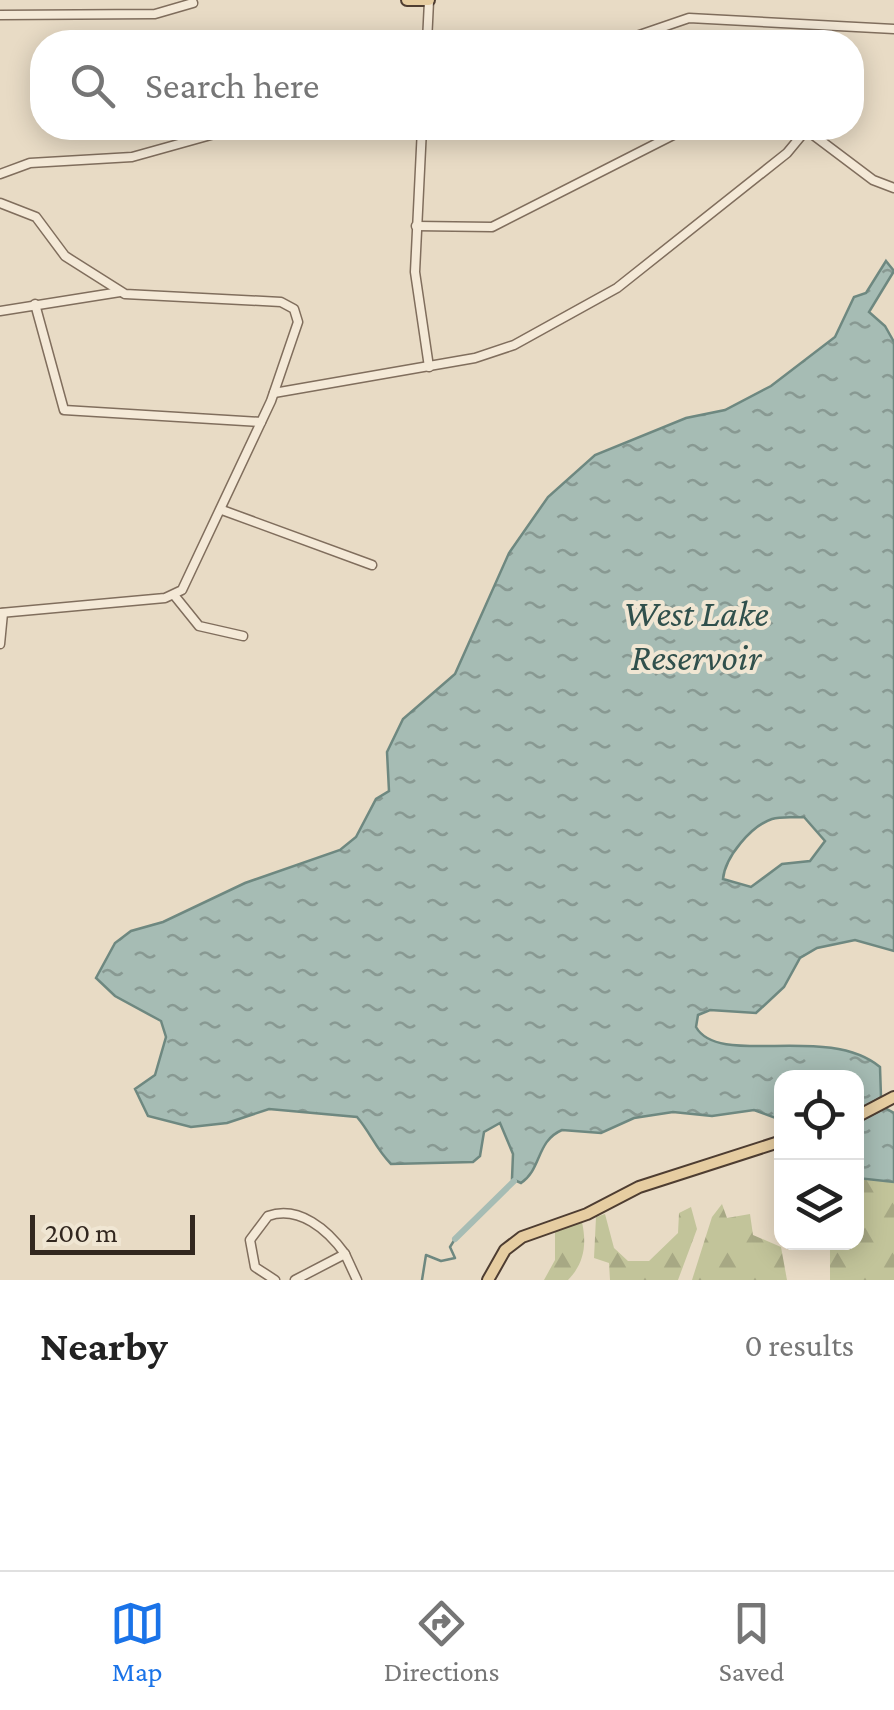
<!DOCTYPE html>
<style>
:root{--surface:#fff;--page:#f2f2f2;--text:#222;--muted:#767676;--line:#e0e0e0;--accent:#1a73e8}
body{margin:0;font-family:"Crimson Pro",serif;background:var(--page);color:var(--text)}
.controls{position:absolute;right:30px;bottom:30px;display:grid;overflow:hidden;border-radius:20px;box-shadow:0 5px 25px #0003}
.controls button{width:90px;height:90px;display:grid;place-items:center;padding:0;border:0;border-bottom:2px solid var(--line);background:var(--surface);color:var(--text);font:50px sans-serif}
.scale{position:absolute;left:30px;bottom:25px;width:165px;box-sizing:border-box;padding-left:10px;border:5px solid #32271f;border-top:0;font-size:28px;line-height:35px;white-space:nowrap;color:#32271f;-webkit-text-stroke:8px #f0e6d3;paint-order:stroke}
.list{margin:0;padding:0;list-style:none}
h2{display:flex;justify-content:space-between;align-items:center;height:130px;margin:0;padding:0 40px;font-size:42px}
h2 small{font-size:32px;font-weight:400;color:var(--muted)}
.icon{flex:none;width:55px;height:55px;fill:none;stroke:currentColor;stroke-width:2;stroke-linecap:round;stroke-linejoin:round}
.map{position:relative;flex:none;width:894px;height:1280px;overflow:hidden}
.search{position:absolute;background:var(--surface);box-shadow:0 5px 25px #0003;left:30px;right:30px;top:30px;height:110px;display:flex;align-items:center;gap:25px;box-sizing:border-box;padding:0 35px;border-radius:40px;color:var(--muted);font-size:38px}
.sheet{height:290px;background:var(--surface)}
nav{display:flex;justify-content:space-around;align-items:center;box-sizing:border-box;height:140px;border-top:2px solid var(--line);background:var(--surface);font-size:28px;color:var(--muted)}
nav a{display:grid;justify-items:center;gap:5px}
nav .on{color:var(--accent)}
.map>svg:first-child{display:block}
.forest{fill:url(#forest-firs)}
.water{fill:url(#water-ripples);stroke:#6e8880;stroke-width:2.5;fill-rule:evenodd}
.lines{fill:none;stroke-linecap:round;stroke-linejoin:round}
.stream{stroke:#6e8880;stroke-width:2.5}
.canal{stroke:#a6bcb4;stroke-width:6}
.minor-casing{stroke:#806e5d;stroke-width:11}
.major-casing{stroke:#4e3d31;stroke-width:14}
.minor{stroke:#f4e9d7;stroke-width:8}
.major{stroke:#e6cda1;stroke-width:10}
.labels{text-anchor:middle;stroke-width:8;stroke-linejoin:round;paint-order:stroke}
.water-label{font-size:38px;font-style:italic;fill:#30504c;stroke:#f0e6d3}
</style>
<div class="map">
<svg width="894" height="1280" viewBox="0 0 894 1280">
<defs>
<pattern id="forest-firs" width="22" height="20" patternUnits="userSpaceOnUse" patternTransform="scale(2.5)"><rect width="22" height="20" fill="#c2c49a"/><path d="M5 1l3.5 6h-7zM16 11l3.5 6h-7z" fill="#a7a884"/></pattern>
<pattern id="water-ripples" width="26" height="14" patternUnits="userSpaceOnUse" patternTransform="scale(2.5)"><rect width="26" height="14" fill="#a6bcb4"/><path d="M2 4q2-2 4 0t4 0M15 11q2-2 4 0t4 0" fill="none" stroke="#889992"/></pattern>
</defs>
<rect width="100%" height="100%" fill="#e8dbc5"/>
<!-- forest -->
<g class="forest">
<path d="M857 1178 894 1182V1280H830V1243L856 1242Z"/>
<path d="M722 1204 727 1218 750 1214 753 1235 781 1247 787 1280H692L712 1217Z"/>
<path d="M691 1207 697 1229 678 1280H610L609 1263 594 1258 596 1217 605 1214 614 1248 628 1261H649L678 1233 679 1213Z"/>
<path d="M582 1222C587 1245 584 1264 568 1280H544L555 1260V1232Z"/>
</g>
<!-- water -->
<g class="water">
<path d="M886 261 894 271 869 312 885 326 894 342V951L855 940 817 948 800 958 784 987 756 1013 710 1010 698 1015 696 1027C719 1068 827 1023 880 1067L881 1097 857 1112 856 1078H782L781 1120 754 1110 712 1116 673 1112 634 1118 601 1133 562 1130C536 1141 542 1169 521 1183L512 1179 513 1154 500 1123 484 1132 480 1156 473 1162 391 1164C376 1149 370 1132 357 1117L269 1109 227 1123 191 1127 148 1116 135 1089 155 1075 166 1037 161 1021 115 996 96 978 115 943 131 931 163 922 245 883 340 850 356 837 376 799 389 791 387 752 403 719 455 674 509 553 548 497 595 455 686 418 725 410 771 386 835 337 854 297 866 293ZM804 817 825 841 810 861 782 864 751 887 723 879C725 857 751 826 772 819 782 816 794 818 804 817Z"/>
<path d="M885 1108 894 1113V1182L857 1178V1123Z"/>
</g>
<g class="lines">
<!-- stream -->
<path class="stream" d="M422 1280 426 1255 441 1261 455 1258 450 1247 455 1239"/>
<!-- canal -->
<path class="canal" d="M455 1239 514 1181"/>
<!-- minor casing -->
<g class="minor-casing">
<g id="minor">
<path d="M0 15 155 14 193 3"/>
<path d="M427 42 429 1"/>
<path d="M619 42 689 18 894 29"/>
<path d="M422 128 415 272 429 367"/>
<path d="M804 128 873 180 894 188"/>
<path d="M0 174 30 163 132 157 236 128"/>
<path d="M0 203 36 217 65 256 125 294 281 302 294 309 298 322 271 401 182 590 165 598 0 613"/>
<path d="M416 226 492 227 687 128"/>
<path d="M35 304 64 410 261 422"/>
<path d="M0 311 120 292"/>
<path d="M274 393 475 358 514 345 617 288 787 153 806 130"/>
<path d="M222 510 372 565"/>
<path d="M174 595 199 626 243 636"/>
<path d="M0 644 3 613"/>
<path d="M345 1254 357 1280"/>
<path d="M275 1280 255 1267 250 1240 268 1216C299 1205 328 1230 345 1254L295 1280"/>
</g>
</g>
<!-- major casing -->
<g class="major-casing">
<g id="major">
<path d="M407 0H429"/>
<path d="M856 1117 894 1097"/>
<path d="M488 1280 505 1250 522 1237 587 1214 639 1187 782 1141"/>
</g>
</g>
<!-- minor -->
<use href="#minor" class="minor"/>
<!-- major -->
<use href="#major" class="major"/>
</g>
<g class="labels">
<!-- water labels -->
<g class="water-label">
<text x="696" y="626">West Lake<tspan x="696" dy="44">Reservoir</tspan></text>
</g>
</g>
</svg>
<div class="controls">
<button><svg class="icon" aria-label="locate" viewBox="0 0 24 24"><circle cx="12" cy="12" r="6"/><path d="M12 2v4M12 18v4M2 12h4M18 12h4"/></svg></button>
<button><svg class="icon" aria-label="layers" viewBox="0 0 24 24"><path d="M12 4l9 5-9 5-9-5zM3 14l9 5 9-5"/></svg></button>
</div>
<div class="scale">200 m</div>
<div class="search"><svg class="icon" aria-label="search" viewBox="0 0 24 24"><circle cx="10" cy="10" r="6"/><path d="M15 15l6 6"/></svg>Search here</div>
</div>
<section class="sheet">
<h2>Nearby<small>0 results</small></h2>
<ul class="list">
</ul>
</section>
<nav>
<a class="on"><svg class="icon" aria-label="map" viewBox="0 0 24 24"><path d="M3 6l6-2 6 2 6-2v14l-6 2-6-2-6 2zM9 4v14M15 6v14"/></svg>Map</a>
<a><svg class="icon" aria-label="directions" viewBox="0 0 24 24"><path d="M12 3l9 9-9 9-9-9zM9 14v-3h6M13 9l2 2-2 2"/></svg>Directions</a>
<a><svg class="icon" aria-label="saved" viewBox="0 0 24 24"><path d="M7 4h10v16l-5-4-5 4z"/></svg>Saved</a>
</nav>
